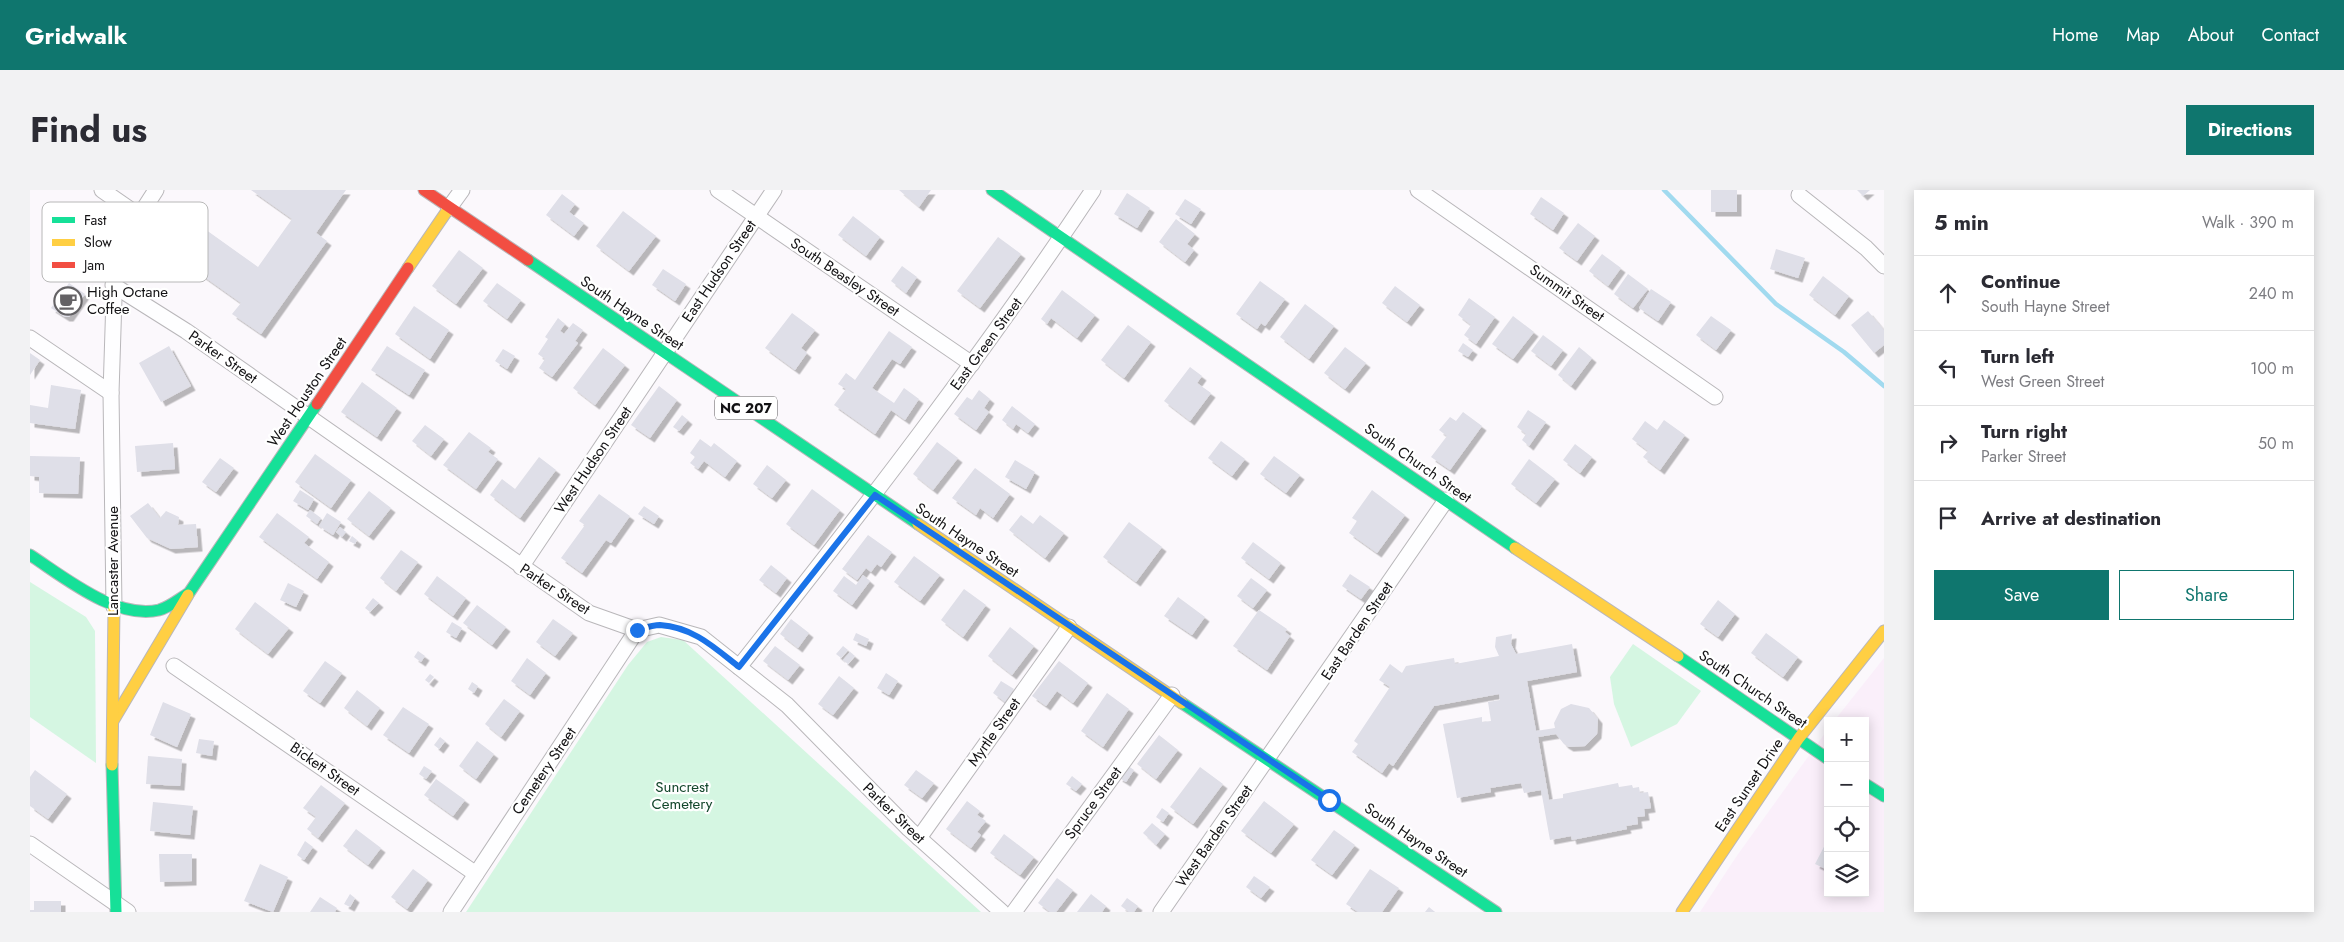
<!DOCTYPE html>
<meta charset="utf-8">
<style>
:root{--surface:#fff;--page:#f2f2f3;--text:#2b2b33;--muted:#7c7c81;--line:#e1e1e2;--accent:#0f766e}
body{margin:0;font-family:Jost,sans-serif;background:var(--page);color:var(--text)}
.controls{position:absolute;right:15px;bottom:15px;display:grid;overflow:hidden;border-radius:0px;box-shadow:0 2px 12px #0003}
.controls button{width:45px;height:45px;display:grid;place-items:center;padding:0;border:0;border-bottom:1px solid var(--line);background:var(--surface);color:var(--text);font:25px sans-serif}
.stop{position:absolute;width:15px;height:15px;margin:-11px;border:4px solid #1a73e8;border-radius:50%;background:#fff}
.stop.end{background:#1a73e8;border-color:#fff;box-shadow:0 1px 5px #0008}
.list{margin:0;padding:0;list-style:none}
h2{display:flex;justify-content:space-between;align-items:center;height:65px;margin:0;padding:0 20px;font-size:21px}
h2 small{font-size:16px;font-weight:400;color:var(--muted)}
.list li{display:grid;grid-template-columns:32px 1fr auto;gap:15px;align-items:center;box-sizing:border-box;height:75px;padding:0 20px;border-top:1px solid var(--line)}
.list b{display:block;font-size:19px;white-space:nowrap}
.list p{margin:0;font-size:16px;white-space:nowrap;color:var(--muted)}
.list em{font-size:16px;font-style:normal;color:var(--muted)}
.actions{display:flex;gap:10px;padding:15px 20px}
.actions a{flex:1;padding:11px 0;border:1px solid var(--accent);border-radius:0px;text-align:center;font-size:18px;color:var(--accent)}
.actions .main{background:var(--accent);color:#fff}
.icon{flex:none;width:28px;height:28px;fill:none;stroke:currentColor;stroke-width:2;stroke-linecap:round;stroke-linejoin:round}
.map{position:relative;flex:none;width:1854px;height:722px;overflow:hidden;border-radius:0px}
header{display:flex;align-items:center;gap:30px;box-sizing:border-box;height:70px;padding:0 25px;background:var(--accent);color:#fff}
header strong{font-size:24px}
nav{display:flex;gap:28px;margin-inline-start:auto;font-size:18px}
.intro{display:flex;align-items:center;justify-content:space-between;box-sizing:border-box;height:120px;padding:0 30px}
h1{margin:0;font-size:35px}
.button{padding:12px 22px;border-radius:0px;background:var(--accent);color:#fff;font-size:18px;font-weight:700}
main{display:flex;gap:30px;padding:0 30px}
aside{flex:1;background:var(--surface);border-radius:0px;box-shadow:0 2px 12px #0003}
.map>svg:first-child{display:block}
.commercial{fill:#faeffa}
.green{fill:#d5f6e2}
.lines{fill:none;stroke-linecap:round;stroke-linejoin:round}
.stream{stroke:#a1daef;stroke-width:4.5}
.building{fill:#dfdfe8;filter:url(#shadow)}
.street-casing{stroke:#b9b7ba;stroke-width:17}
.fast-casing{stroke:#b9b7ba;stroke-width:13}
.slow-casing{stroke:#b9b7ba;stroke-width:13}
.jam-casing{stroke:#b9b7ba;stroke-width:13}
.street{stroke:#fefeff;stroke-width:15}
.fast{stroke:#16e098;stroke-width:11}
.slow{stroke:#ffcf43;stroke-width:11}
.jam{stroke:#f24e42;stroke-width:11}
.route{stroke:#1a73e8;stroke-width:6}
.labels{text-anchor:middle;stroke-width:4.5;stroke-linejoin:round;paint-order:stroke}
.shield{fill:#fff;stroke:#5a595a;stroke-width:1}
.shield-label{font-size:14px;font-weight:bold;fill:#131214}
.street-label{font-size:15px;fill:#131214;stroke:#fff}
.poi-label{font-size:15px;fill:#131214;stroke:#fff;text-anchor:start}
.park-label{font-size:15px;fill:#14472c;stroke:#fff}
.key{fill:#fff;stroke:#b8b8b8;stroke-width:1}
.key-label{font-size:14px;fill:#131214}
</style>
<header>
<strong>Gridwalk</strong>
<nav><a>Home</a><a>Map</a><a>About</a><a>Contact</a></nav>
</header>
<div class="intro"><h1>Find us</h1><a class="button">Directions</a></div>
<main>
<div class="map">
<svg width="1854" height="722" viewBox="0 0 1854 722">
<defs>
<filter id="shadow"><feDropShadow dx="4.5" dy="4.5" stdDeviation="0" flood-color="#0004"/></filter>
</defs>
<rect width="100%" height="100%" fill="#fbf8fc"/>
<!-- commercial -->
<path class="commercial" d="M1854 468V722H1670L1706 667 1798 539V703H1835V531H1804Z"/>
<!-- green -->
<g class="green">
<path d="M0 392 56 427 65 441 66 573 0 527Z"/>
<path d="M631 447 653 450 951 722H436L598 475 617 452Z"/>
<path d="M1603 454 1671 501 1647 534 1601 557 1584 514 1580 487Z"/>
</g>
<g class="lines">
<!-- stream -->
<path class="stream" d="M1634 0 1746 114 1814 162 1854 196"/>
</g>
<!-- building -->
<g class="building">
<path d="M221 0H316L286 43 297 51 231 144 202 124 211 113 142 64 165 32 228 77 262 29Z"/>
<path d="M869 0H901L889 17Z"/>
<rect x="1681" y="0" width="26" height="22"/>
<path d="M1827 0H1840L1833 6Z"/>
<path d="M1097 3 1120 18 1107 38 1084 24Z"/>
<path d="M532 4 545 14 539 22 554 33 544 46 516 25Z"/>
<path d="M1511 7 1534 23 1523 40 1500 24Z"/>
<path d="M1155 9 1171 19 1161 34 1145 24Z"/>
<path d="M593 21 626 46 599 81 566 56Z"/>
<path d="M823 26 850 47 836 66 808 45Z"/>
<path d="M1146 29 1165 44 1157 54 1164 60 1155 72 1129 52Z"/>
<path d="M1548 33 1565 46 1547 71 1529 58Z"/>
<path d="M968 47 991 64 950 118 927 101Z"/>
<path d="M1746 59 1775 68 1768 88 1740 79Z"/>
<path d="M429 60 453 78 426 114 402 96Z"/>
<path d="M1572 64 1591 78 1578 96 1559 81Z"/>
<path d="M872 76 887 87 876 103 861 91Z"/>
<path d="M633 79 656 94 645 111 622 95Z"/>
<path d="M1598 84 1618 99 1603 118 1584 104Z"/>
<path d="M1793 86 1819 106 1805 125 1779 105Z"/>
<path d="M1230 91 1255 109 1235 136 1231 133 1227 139 1206 124Z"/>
<path d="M39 93 55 104 39 127H35L21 118Z"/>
<path d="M467 93 491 110 477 129 453 111Z"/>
<path d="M1365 96 1390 115 1377 132 1352 113Z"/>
<path d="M1621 99 1641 112 1628 131 1609 118Z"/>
<path d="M1032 100 1065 125 1047 148 1021 128 1017 134 1011 129Z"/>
<path d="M1439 108 1465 127 1446 154 1434 145 1441 135 1428 125Z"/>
<path d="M1275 114 1304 136 1279 169 1250 147Z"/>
<path d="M384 116 419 140 400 169 365 144Z"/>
<path d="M1838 121 1854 140V155L1844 163 1821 135Z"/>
<path d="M762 123 785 140 771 158 777 163 765 180 735 158Z"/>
<path d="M1483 126 1504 142 1483 169 1462 154Z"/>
<path d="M1681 126 1701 140 1686 160 1666 145Z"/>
<path d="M528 128 535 134 530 141 534 144 543 133 553 140 545 151 548 153 522 187 509 178 515 169 508 164 518 149 515 147Z"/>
<path d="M1098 135 1121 152 1094 188 1071 170Z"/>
<path d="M859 141 882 157 870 174 862 169 842 198 864 213 874 198 889 209 875 230 861 220 845 244 804 215 816 199 808 194 816 183 825 190Z"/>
<path d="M1513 145 1533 160 1521 176 1501 161Z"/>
<path d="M1433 153 1443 160 1438 167 1428 161Z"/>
<path d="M139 156 161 196 131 212 109 173Z"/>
<path d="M357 156 395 180 379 205 341 180Z"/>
<path d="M1315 157 1336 173 1315 199 1294 183Z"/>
<path d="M1549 157 1562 168 1541 196 1528 185Z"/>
<path d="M573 158 595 175 565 215 543 198Z"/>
<path d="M473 159 485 166 477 179 465 171Z"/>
<path d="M0 163 10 170 0 185Z"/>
<path d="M1160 177 1172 186 1167 193 1181 203 1160 231 1134 211Z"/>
<path d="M332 192 367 218 347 247 311 222Z"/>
<path d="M21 195 51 200 45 239 0 233V215L18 218Z"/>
<path d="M629 196 647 210 620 248 601 235Z"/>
<path d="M949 200 960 209 954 218 959 222 946 240 924 224 937 207 942 210Z"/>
<path d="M982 216 1005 234 998 243 986 234 983 239 972 230Z"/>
<path d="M1498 220 1516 232 1499 256 1492 250 1496 244 1487 237Z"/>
<path d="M1433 222 1452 236 1420 280 1401 267 1417 246 1409 240 1420 227 1426 231Z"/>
<path d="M652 225 658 230 649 241 643 237Z"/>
<path d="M1634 230 1655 245 1630 280 1613 267 1618 261 1602 249 1615 231 1627 240Z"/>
<path d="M395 235 414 249 401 266 382 251Z"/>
<path d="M439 242 461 258 458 262 468 269 446 299 413 275Z"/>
<path d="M670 249 681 257 684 253 707 271 695 287 674 271 668 279 660 273 665 267 660 263Z"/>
<path d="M1191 251 1215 269 1202 286 1178 268Z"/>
<path d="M907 252 928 268 903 300 883 284Z"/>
<path d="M143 253 145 279 107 282 105 256Z"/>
<path d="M1545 254 1562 267 1550 283 1533 270Z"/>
<path d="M285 264 321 290 301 318 265 292Z"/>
<path d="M0 266 50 267 48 304 9 303V287L0 286Z"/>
<path d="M1244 266 1270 285 1256 303 1230 284Z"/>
<path d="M509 267 526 280 490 328 460 305 472 289 485 299Z"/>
<path d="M190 268 204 278 186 302 172 292Z"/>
<path d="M1499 269 1525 289 1506 313 1481 294Z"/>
<path d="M985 270 1005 282 996 299 975 287Z"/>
<path d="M737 275 756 290 742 308 723 294Z"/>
<path d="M945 278 980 304 963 328 950 318 946 325 922 308Z"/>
<path d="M782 299 810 320 784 355 756 334Z"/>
<path d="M270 300 284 309 278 320 263 311Z"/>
<path d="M1342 300 1375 325 1347 363 1319 343 1327 331 1322 328Z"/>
<path d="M339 301 361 318 339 346 317 329Z"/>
<path d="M569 304 600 326 581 353 576 350 552 383 531 368 555 335 549 331Z"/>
<path d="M118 313 130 328 136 321 149 327 148 335 166 334 168 357 141 359 117 348 100 326Z"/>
<path d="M614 316 629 326 624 334 608 324Z"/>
<path d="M280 320 291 328 287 334 276 326Z"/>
<path d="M247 323 279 347 274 353 299 372 287 389 229 347Z"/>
<path d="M297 323 311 332 303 345 289 336Z"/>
<path d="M991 325 1003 334 1010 325 1034 343 1015 368 979 340Z"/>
<path d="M1099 332 1132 357 1106 392 1073 367Z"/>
<path d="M310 337 316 342 312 347 306 342Z"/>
<path d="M838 345 862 362 851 377 847 374 841 382 836 378 827 390 812 379Z"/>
<path d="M322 346 327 350 325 354 319 351Z"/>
<path d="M1223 352 1251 373 1239 389 1211 368Z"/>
<path d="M371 360 388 372 366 401 350 388Z"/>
<path d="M884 366 910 385 890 411 864 392Z"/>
<path d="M741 375 757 388 746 403 729 390Z"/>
<path d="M1320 384 1340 397 1331 409 1312 396Z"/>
<path d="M833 385 840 391 822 415 803 401 814 386 826 395Z"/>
<path d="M407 386 436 408 423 426 394 404Z"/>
<path d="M1221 388 1237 400 1223 418 1207 406Z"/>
<path d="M258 393 274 401 266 417 250 410Z"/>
<path d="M934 399 956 415 933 447 911 430Z"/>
<path d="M1148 407 1175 427 1162 445 1134 426Z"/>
<path d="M343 408 349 413 340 422 335 418Z"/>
<path d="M1688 410 1705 424 1688 447 1670 434Z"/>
<path d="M225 412 259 438 238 464 205 439Z"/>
<path d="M447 415 476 437 462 455 433 433Z"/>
<path d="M1229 420 1257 439 1255 442 1260 446 1237 480 1203 456Z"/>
<path d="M523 429 543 443 525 466 506 452Z"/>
<path d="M761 429 779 443 768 458 750 444Z"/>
<path d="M422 432 432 438 426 448 416 442Z"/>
<path d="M980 437 1004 456 982 485 958 466Z"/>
<path d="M826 443 839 449 836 456 823 450Z"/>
<path d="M1736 443 1768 467 1753 487 1721 463Z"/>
<path d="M1482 444 1481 454 1486 464 1542 454 1547 482 1497 491 1506 541 1525 538 1524 533 1531 519 1541 514 1559 518 1568 529 1567 544 1555 556 1539 557 1534 554 1526 544 1508 547 1519 610 1533 608V604L1588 593 1589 597 1602 595 1603 598 1609 597 1610 603 1618 602 1621 618 1614 619 1615 626 1607 627 1608 634 1596 636 1597 639 1542 650 1541 646 1520 650 1511 600 1494 603 1491 593 1460 598 1461 602 1427 608 1413 534 1452 527V532L1461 531 1458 512 1470 510 1469 504 1404 516 1363 576 1359 573 1352 583 1322 562 1328 554 1324 551 1360 497 1349 490 1360 474 1372 483 1376 476 1424 468 1425 474 1469 466 1465 457 1466 447Z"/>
<path d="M745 456 770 475 758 490 733 471Z"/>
<path d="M813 456 818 460 811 468 806 464Z"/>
<path d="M388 461 395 466 391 472 384 467Z"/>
<path d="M820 462 825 466 818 474 813 470Z"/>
<path d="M497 468 516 483 500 505 481 491Z"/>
<path d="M295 471 312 483 290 513 273 501Z"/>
<path d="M1029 471 1058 493 1043 513 1027 501 1016 516 1002 506Z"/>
<path d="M856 483 868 491 859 505 847 498Z"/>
<path d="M400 484 404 487 399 493 395 490Z"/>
<path d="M809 486 824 498 803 525 788 514Z"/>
<path d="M971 491 984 499 975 512 963 503Z"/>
<path d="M442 492 448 496 444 503 438 499Z"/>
<path d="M327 500 350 518 337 536 314 518Z"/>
<path d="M1077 503 1099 519 1073 557 1051 541Z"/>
<path d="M474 509 490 521 471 547 455 534Z"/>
<path d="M133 512 161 524 147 557 120 545Z"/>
<path d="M373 517 399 534 379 563 353 545Z"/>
<path d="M1129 545 1148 560 1126 589 1107 574Z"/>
<path d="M410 547 415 551 409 559 404 555Z"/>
<path d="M169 549 184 551 182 566 166 563Z"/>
<path d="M447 551 464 564 446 589 429 576Z"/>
<path d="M118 566 152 569 150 596 116 594Z"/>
<path d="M1097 575 1104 580 1096 592 1088 587Z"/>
<path d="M394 576 402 581 396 589 389 584Z"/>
<path d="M1170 577 1193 594 1163 634 1140 617Z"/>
<path d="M5 580 37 604 18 629 0 616V587Z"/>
<path d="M886 580 904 593 892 608 874 595Z"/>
<path d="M1042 586 1052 594 1046 601 1036 594Z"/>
<path d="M406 589 435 610 423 626 394 605Z"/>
<path d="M291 595 315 613 288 648 277 639 286 627 273 618Z"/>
<path d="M937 611 950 621 947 625 956 631 947 642 951 645 941 658 916 639Z"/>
<path d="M1234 611 1264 634 1241 663 1211 641Z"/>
<path d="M123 612 163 616 160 645 120 641Z"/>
<path d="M1132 618 1139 623 1133 632 1126 627Z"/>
<path d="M1122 633 1135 644 1126 655 1113 643Z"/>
<path d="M326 639 351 658 338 675 313 656Z"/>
<path d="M1304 640 1325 655 1302 685 1281 670Z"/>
<path d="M974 644 1004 667 990 685 960 663Z"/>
<path d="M1798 649V680L1785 674Z"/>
<path d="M275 651 283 657 274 670 267 665Z"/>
<path d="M129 664H162V691L130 692Z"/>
<path d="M230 674 258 687 243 722 214 711Z"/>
<path d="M383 679 398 690 377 719 361 707Z"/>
<path d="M1340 679 1369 698 1352 722H1328L1316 714Z"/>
<path d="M1224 686 1240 697 1231 708 1216 697Z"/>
<path d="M1027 688 1043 700 1026 722H1020L1008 713Z"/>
<path d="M320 704 325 708 320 717 314 714Z"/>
<path d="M1061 704 1076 716 1072 722H1047Z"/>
<path d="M290 707 307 718 305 722H280Z"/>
<path d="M1097 708 1108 716 1104 722H1099L1091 716Z"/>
<path d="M4 711H31V722H0V720H4Z"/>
<path d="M1399 717 1405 722H1395Z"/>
</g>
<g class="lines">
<!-- street casing -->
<g class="street-casing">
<g id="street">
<path d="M72 0 108 25"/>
<path d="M688 0 942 174"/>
<path d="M1388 0 1685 207"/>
<path d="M1769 5 1836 58 1854 76"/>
<path d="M419 18 432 0"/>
<path d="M83 95 156 141 559 423 607 440 629 435 671 447 757 515 879 639 972 722"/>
<path d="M0 148 81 203"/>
<path d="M491 377 744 0"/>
<path d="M84 417 81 203 85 76 97 45 126 0"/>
<path d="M144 476 446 684"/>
<path d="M709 477C832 322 953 165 1063 0"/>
<path d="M889 648 1039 437"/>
<path d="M0 654 98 722"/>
<path d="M421 722 607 440"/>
<path d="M984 722 1142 505"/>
<path d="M1131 722 1416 310"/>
</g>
</g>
<!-- fast casing -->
<g class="fast-casing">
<g id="fast">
<path d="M962 0 1485 358"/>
<path d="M498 70 888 334"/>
<path d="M0 365C34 387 86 430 129 420 140 417 149 409 159 403L287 214"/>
<path d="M1648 466 1798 569"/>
<path d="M1152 513 1466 722"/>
<path d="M82 575 86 722"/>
<path d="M1835 594 1854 606"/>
</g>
</g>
<!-- slow casing -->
<g class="slow-casing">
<g id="slow">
<path d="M378 78 419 18"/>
<path d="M888 334 1152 513"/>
<path d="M1485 358 1648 466"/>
<path d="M83 531 158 405"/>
<path d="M82 575 84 417"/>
<path d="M1652 722 1769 548 1854 441"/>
</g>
</g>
<!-- jam casing -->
<g class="jam-casing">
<g id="jam">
<path d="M394 0 498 70"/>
<path d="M287 214 378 78"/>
</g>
</g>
<!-- street -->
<use href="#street" class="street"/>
<!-- fast -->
<use href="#fast" class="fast"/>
<!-- slow -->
<use href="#slow" class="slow"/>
<!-- jam -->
<use href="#jam" class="jam"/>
</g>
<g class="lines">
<!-- route -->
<path class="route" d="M607 440C614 438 623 435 630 435 663 437 685 458 709 477L845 305 1299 610"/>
</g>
<!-- icons -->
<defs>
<g id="cafe-ring" transform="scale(1.4375)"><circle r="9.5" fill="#fff" stroke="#646265" stroke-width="1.5"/><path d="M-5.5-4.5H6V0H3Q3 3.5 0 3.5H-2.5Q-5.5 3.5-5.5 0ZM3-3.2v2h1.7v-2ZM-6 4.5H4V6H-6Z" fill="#646265"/></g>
</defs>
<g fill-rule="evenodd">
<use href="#cafe-ring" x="38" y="111"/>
</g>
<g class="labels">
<!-- shield labels -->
<rect class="shield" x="685" y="206.5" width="62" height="23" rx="4"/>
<g class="shield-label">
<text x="716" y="223">NC 207</text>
</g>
<!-- street labels -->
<g class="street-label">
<text transform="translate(689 81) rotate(-56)" y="5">East Hudson Street</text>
<text transform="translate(815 87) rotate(34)" y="5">South Beasley Street</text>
<text transform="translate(1537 103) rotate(35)" y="5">Summit Street</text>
<text transform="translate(602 123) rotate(34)" y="5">South Hayne Street</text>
<text transform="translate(956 154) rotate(-54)" y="5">East Green Street</text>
<text transform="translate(193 167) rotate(35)" y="5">Parker Street</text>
<text transform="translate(277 202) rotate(-56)" y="5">West Houston Street</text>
<text transform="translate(563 270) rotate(-56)" y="5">West Hudson Street</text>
<text transform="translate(1388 273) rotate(35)" y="5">South Church Street</text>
<text transform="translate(937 350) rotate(34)" y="5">South Hayne Street</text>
<text transform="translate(83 371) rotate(-90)" y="5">Lancaster Avenue</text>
<text transform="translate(525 399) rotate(33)" y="5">Parker Street</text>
<text transform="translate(1327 441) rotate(-56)" y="5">East Barden Street</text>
<text transform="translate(1723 499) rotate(34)" y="5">South Church Street</text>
<text transform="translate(964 542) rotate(-55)" y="5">Myrtle Street</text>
<text transform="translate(295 579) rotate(35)" y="5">Bickett Street</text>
<text transform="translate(514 581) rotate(-56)" y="5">Cemetery Street</text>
<text transform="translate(1719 595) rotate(-56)" y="5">East Sunset Drive</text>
<text transform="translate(1063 613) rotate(-54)" y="5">Spruce Street</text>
<text transform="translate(864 623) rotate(44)" y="5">Parker Street</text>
<text transform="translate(1184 646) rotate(-55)" y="5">West Barden Street</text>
<text transform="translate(1386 650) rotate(34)" y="5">South Hayne Street</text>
</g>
<!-- poi labels -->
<g class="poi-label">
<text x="57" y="107">High Octane<tspan x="57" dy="17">Coffee</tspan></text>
</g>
<!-- park labels -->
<g class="park-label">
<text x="652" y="602">Suncrest<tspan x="652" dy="17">Cemetery</tspan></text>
</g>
</g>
<!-- legend -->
<rect x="12" y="12" width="166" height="80" rx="8" class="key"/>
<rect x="22" y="27" width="23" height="6" fill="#16e098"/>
<rect x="22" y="49" width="23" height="7" fill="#ffcf43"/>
<rect x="22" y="72" width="23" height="6" fill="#f24e42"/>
<g class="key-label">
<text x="54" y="35">Fast</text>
<text x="54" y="57">Slow</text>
<text x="54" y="80">Jam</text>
</g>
</svg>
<div class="controls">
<button>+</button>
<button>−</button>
<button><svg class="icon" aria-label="locate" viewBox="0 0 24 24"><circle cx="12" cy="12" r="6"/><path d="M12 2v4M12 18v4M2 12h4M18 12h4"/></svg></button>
<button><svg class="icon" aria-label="layers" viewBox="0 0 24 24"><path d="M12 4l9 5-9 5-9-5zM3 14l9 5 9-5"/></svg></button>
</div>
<div class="stop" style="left:1299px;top:610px"></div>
<div class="stop end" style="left:607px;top:440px"></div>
</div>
<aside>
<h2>5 min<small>Walk · 390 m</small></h2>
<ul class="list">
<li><svg class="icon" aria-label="ahead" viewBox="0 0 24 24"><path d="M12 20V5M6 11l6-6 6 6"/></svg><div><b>Continue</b><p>South Hayne Street</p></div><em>240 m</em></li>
<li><svg class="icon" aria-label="left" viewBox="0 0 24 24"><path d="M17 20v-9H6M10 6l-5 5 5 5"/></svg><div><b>Turn left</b><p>West Green Street</p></div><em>100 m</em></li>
<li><svg class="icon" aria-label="right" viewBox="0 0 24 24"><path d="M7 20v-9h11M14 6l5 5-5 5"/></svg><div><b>Turn right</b><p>Parker Street</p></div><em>50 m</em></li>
<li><svg class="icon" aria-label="arrive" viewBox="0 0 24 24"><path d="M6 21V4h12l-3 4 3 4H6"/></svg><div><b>Arrive at destination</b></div></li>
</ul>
<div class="actions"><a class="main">Save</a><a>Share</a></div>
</aside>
</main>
